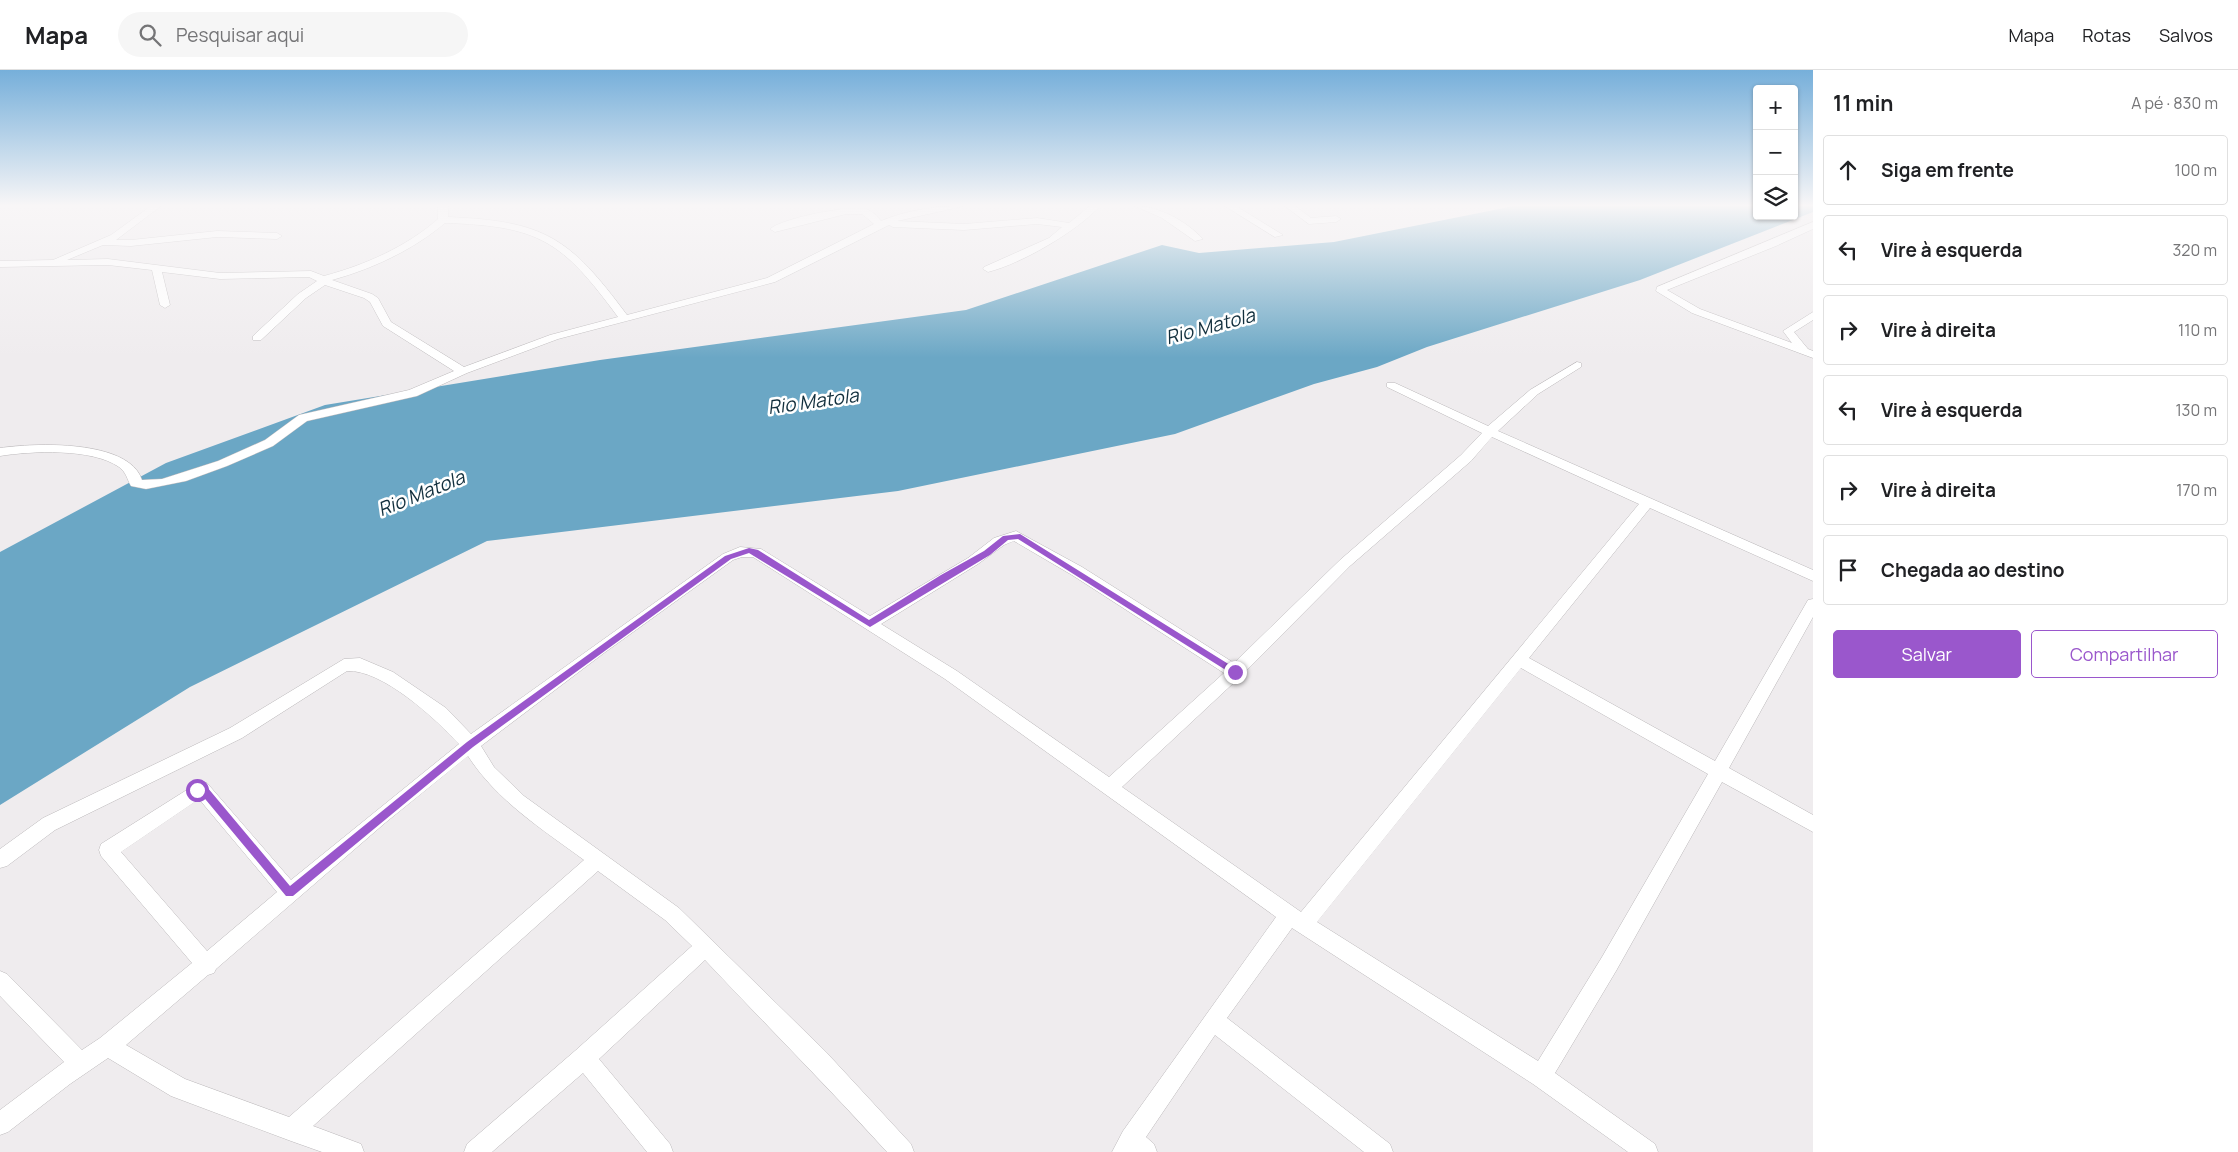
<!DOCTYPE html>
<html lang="pt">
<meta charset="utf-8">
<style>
:root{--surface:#fff;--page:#f6f6f6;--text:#202124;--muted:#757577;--line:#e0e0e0;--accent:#9a57cc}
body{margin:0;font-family:Manrope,sans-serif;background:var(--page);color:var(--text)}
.controls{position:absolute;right:15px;top:15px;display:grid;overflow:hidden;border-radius:5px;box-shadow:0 1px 4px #0004}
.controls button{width:45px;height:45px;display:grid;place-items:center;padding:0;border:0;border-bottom:1px solid var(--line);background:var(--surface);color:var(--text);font:25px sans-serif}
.stop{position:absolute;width:15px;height:15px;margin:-11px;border:4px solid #9a57cc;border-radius:50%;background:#fff}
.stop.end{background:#9a57cc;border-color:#fff;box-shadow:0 1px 5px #0008}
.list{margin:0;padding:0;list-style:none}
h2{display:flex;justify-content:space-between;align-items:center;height:65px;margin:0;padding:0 20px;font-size:21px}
h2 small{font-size:16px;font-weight:400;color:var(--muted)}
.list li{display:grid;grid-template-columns:32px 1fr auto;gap:15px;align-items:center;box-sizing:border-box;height:70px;margin:0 10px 10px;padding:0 10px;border:1px solid var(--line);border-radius:5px}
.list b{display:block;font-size:19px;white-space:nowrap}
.list em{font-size:16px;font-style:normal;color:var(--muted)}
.actions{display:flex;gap:10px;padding:15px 20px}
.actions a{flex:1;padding:11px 0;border:1px solid var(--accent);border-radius:5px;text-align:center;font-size:18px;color:var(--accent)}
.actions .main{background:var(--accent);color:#fff}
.icon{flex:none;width:28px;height:28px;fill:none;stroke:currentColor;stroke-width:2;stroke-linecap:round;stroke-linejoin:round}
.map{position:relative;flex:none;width:1813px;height:1082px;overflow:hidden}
header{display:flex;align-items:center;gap:30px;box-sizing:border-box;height:70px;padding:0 25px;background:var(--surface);border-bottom:1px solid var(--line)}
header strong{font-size:24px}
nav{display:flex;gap:28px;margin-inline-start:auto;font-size:18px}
.search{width:350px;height:45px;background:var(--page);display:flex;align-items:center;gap:12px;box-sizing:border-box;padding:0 18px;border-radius:28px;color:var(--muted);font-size:19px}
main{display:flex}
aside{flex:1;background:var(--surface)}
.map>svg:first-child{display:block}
.water{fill:#6ba7c5}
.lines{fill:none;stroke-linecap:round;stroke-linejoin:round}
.minor-casing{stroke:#bbb8ba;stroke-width:1}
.minor{fill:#fff;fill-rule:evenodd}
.route{fill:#9a57cc}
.labels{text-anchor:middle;stroke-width:5;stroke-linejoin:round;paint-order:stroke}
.water-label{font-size:19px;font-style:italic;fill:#122f3d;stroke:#fff}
</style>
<header>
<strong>Mapa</strong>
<div class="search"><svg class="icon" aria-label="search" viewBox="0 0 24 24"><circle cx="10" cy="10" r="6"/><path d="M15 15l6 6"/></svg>Pesquisar aqui</div>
<nav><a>Mapa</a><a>Rotas</a><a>Salvos</a></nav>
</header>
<main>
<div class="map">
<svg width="1813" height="1082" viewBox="0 0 1813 1082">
<rect width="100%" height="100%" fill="#efecee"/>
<!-- water -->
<path class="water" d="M1514 136H1757V146H1794V136H1813V142L1640 210 1427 277 1377 297 1314 314 1175 364 898 421 487 471 190 617 0 735V482L166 393 325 335 600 290 966 240 1162 175 1199 183 1334 172Z"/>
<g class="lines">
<!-- minor casing -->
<g class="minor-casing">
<g id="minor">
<path d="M151 136H161L116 170H131L217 161 277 163 282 166 277 169 217 167 131 176 103 175 67 190 108 189 220 203 311 201 324 206C365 195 406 177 438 149V136H448V147C545 151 569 167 627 245L767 208 874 154 862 144H846L775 162 770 159C783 148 849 135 866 139 872 141 877 146 881 151 907 140 936 136 964 136L897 151 964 154 1037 148 1069 153 1090 136H1100C1077 161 1023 193 988 202L983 199 984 197 1049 168 1062 157 1037 154 964 160 893 157 889 155 775 212 558 269 467 303 417 326 307 351 273 376 227 396 186 411 146 419 131 416C127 409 126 402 119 397 92 378 31 381 0 386V378C34 373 129 369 142 410L162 409 218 391 265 370 299 345 409 320 454 301 383 256 370 232 364 228 325 215 306 228 261 270H253V266L298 224 317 211 309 207 220 209 162 202 170 235 165 238 160 235 152 200 108 195 0 197V191L53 190 111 165ZM445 153C540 156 562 171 618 247L550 265 464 297 391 252 378 228 372 224 332 210C372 199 413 180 445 153Z"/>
<path d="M1135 136C1159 136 1186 151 1203 169L1195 171 1162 148Z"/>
<path d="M1225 136H1236L1283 165 1275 167Z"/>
<path d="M1285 136H1295L1311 148 1336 146 1341 149 1336 152 1309 154Z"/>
<path d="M1813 152V159L1776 176 1667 220 1700 239 1792 273 1783 261 1813 242V250L1794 262 1808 279 1813 281V288L1692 243 1656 221 1657 217Z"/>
<path d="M1577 292 1581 293V297L1538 324 1498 361 1813 500V511L1650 438 1529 588 1715 691 1808 530 1813 529V547L1729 698 1813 745V762L1722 712 1616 901 1555 1003 1655 1074 1658 1082H1628L1533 1014 1292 858 1227 948 1390 1074 1393 1082H1364L1215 965 1146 1067 1154 1074 1157 1082H1112L1123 1061 1276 847 945 609 753 487H742L733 490 604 583 481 676 494 697 524 726 679 838 826 982 911 1074 914 1082H887C828 1017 766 955 705 890L599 989 670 1074 673 1082H647L583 1003 492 1082H464L467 1074 576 980 692 876 665 850 598 801 313 1056 361 1074 364 1082H322L291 1071 171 1026 108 988 70 1014 8 1062 0 1065V1040L64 992 0 926V901L7 904 82 980 100 968 192 893 101 786 99 780 101 774 201 711 207 713 291 810 459 674C436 649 382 599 347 601L242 668 55 760 7 796 0 798V779L43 748 230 658 344 589 360 588 393 602 446 638 471 664 723 484 740 477 761 479 870 546 968 488 994 468 1016 461 1082 497 1234 593 1340 490 1461 385 1482 363 1387 317V313H1395L1488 356 1530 320ZM1492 367 1639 434 1301 842 1122 717 1241 606 1350 496 1471 391ZM1014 471 1072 505 1224 603 1109 707 957 601 881 554 978 494 1004 475ZM1521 598 1708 704 1602 887 1538 991 1317 852ZM468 686C497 731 542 759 584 790L289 1047 185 1009 126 975 208 905 214 903 216 899 385 753ZM199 729 277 822 207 881 121 782Z"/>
</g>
</g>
<!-- minor -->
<use href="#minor" class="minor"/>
</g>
<!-- sky -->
<linearGradient id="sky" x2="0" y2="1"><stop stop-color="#76afda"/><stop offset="0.47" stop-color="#f8f6f7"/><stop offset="1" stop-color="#f8f6f7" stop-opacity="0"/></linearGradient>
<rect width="1813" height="288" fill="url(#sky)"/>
<!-- route -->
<path class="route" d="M1020 464 1238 600V604H1232L1018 469 1008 470 990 485 870 557 749 483 731 489 473 677 293 826H286L201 724 193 723 192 720 197 716 207 717 290 816 467 672 725 486 749 478 758 480 869 550 941 505 984 481 1003 466Z"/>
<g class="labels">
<!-- water labels -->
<g class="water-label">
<text transform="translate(1210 256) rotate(-15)" y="7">Rio Matola</text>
<text transform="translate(813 331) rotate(-8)" y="7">Rio Matola</text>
<text transform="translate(421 423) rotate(-22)" y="7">Rio Matola</text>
</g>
</g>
</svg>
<div class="controls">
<button>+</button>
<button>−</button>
<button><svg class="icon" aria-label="layers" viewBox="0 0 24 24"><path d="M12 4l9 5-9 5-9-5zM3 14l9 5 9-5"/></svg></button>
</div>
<div class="stop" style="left:197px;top:720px"></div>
<div class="stop end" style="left:1235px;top:602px"></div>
</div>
<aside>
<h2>11 min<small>A pé · 830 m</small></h2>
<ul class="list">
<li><svg class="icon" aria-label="ahead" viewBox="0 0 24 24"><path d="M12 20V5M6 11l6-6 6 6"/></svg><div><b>Siga em frente</b></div><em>100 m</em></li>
<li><svg class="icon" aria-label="left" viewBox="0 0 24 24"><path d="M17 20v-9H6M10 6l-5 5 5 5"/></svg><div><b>Vire à esquerda</b></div><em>320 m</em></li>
<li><svg class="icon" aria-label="right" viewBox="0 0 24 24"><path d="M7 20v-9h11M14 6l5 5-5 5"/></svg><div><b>Vire à direita</b></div><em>110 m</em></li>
<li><svg class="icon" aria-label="left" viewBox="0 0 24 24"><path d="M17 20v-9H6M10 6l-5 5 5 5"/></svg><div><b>Vire à esquerda</b></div><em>130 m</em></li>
<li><svg class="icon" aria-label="right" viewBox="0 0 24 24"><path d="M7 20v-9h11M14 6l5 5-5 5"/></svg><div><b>Vire à direita</b></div><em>170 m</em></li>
<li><svg class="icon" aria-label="arrive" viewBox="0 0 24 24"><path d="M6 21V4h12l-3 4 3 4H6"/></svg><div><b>Chegada ao destino</b></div></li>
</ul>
<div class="actions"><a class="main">Salvar</a><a>Compartilhar</a></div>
</aside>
</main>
